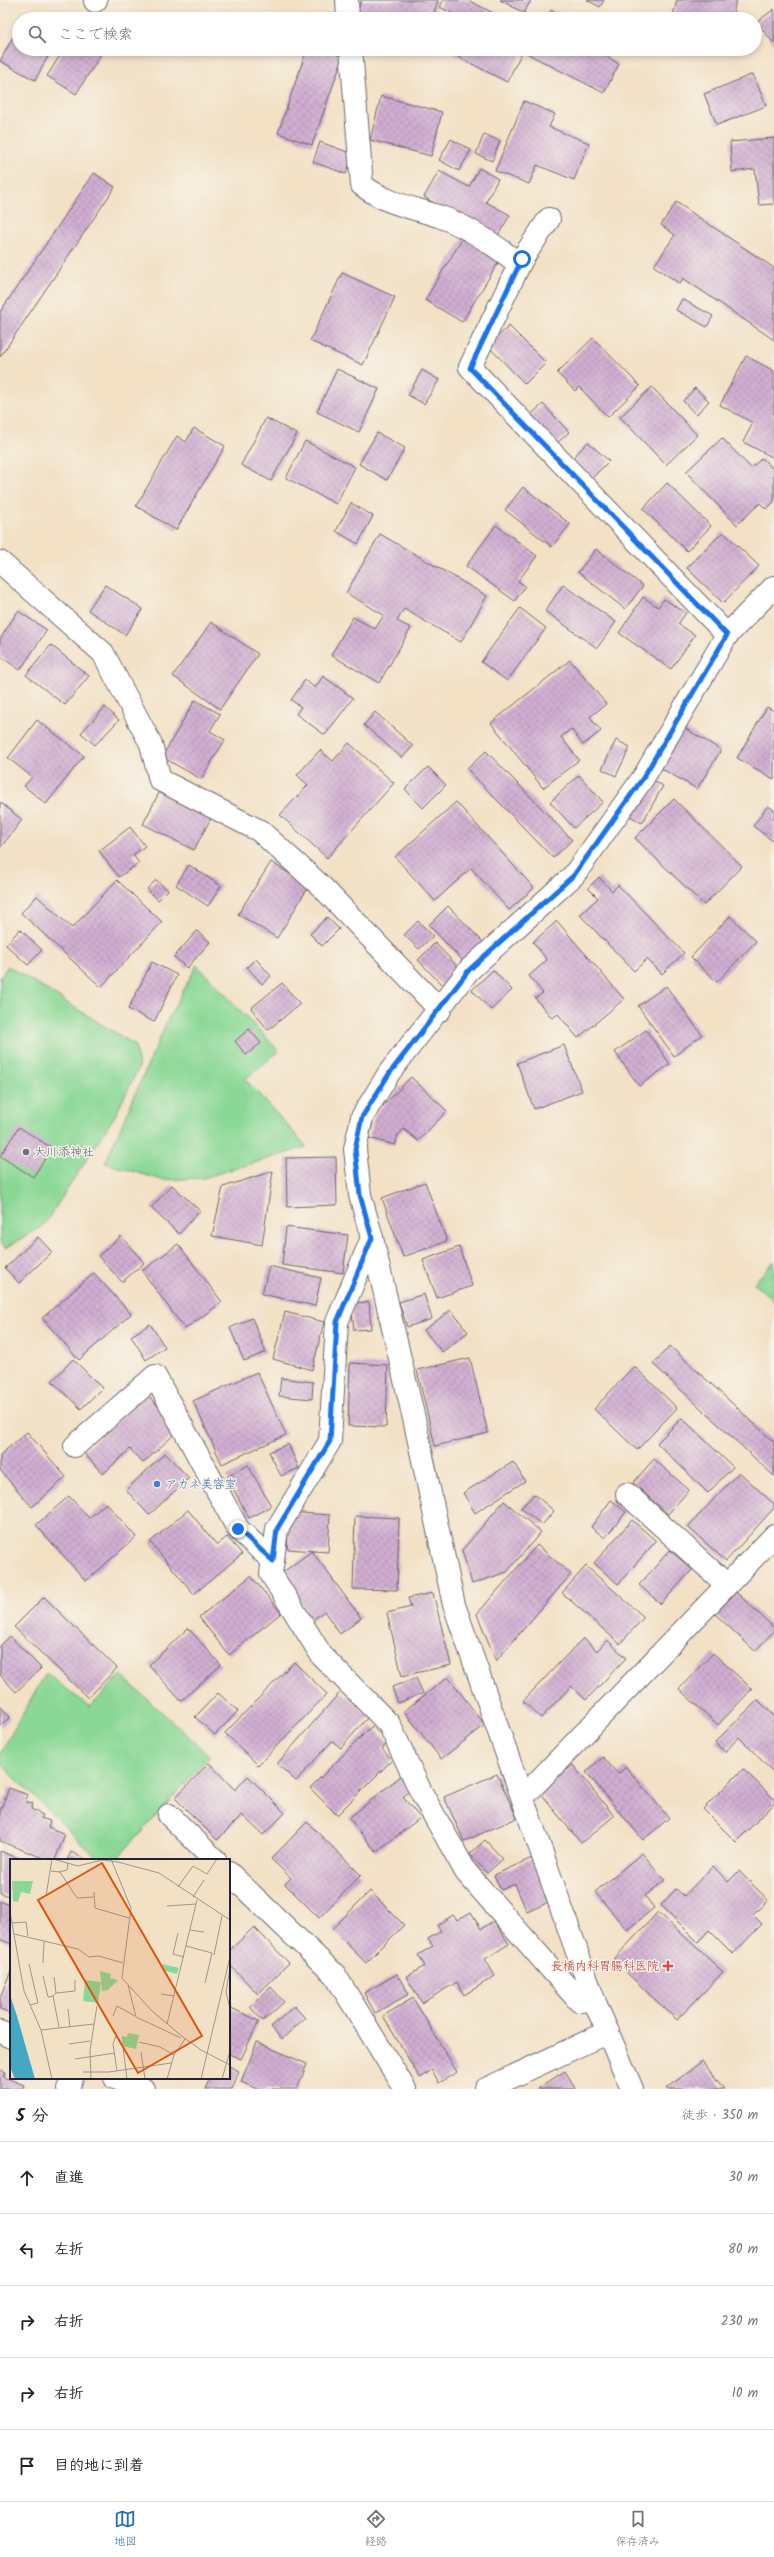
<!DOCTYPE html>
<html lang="ja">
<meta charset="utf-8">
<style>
:root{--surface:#fff;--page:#f6f6f6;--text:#222;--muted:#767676;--line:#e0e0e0;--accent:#1f6fb2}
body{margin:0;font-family:Kalam,"Klee One",sans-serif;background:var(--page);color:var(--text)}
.stop{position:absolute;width:12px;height:12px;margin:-9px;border:3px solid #1a73e8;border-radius:50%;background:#fff}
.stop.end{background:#1a73e8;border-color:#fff;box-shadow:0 1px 4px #0008}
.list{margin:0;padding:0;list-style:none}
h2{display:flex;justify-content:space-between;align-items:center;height:52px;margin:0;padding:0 16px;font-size:17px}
h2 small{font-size:13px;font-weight:400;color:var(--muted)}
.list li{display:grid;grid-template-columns:26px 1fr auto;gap:12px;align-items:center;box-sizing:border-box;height:72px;padding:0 16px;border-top:1px solid var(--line)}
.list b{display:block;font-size:15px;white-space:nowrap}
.list em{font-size:13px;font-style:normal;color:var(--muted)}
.icon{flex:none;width:22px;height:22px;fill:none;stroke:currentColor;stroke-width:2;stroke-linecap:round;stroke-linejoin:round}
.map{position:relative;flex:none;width:774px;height:2089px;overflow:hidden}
.search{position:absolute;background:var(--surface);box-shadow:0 2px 6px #0003;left:12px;right:12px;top:12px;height:44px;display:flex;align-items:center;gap:10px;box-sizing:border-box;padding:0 14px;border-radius:22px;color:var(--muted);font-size:15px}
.sheet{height:412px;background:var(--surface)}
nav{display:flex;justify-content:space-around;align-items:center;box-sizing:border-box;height:56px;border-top:1px solid var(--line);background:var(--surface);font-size:11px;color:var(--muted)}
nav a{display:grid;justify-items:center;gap:2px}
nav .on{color:var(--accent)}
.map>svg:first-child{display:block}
.green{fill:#8bd896;stroke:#567d68}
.building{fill:url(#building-cross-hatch)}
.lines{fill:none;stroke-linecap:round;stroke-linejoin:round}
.minor-casing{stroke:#6b656c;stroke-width:24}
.minor{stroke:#fff;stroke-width:22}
.route{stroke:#1a73e8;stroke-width:5}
.worship-dot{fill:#6b7280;stroke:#f7f3e8;stroke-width:1.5}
.shop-dot{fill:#3f7fe0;stroke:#f7f3e8;stroke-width:1.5}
.health-dot{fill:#e0444e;stroke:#f7f3e8;stroke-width:1.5}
.labels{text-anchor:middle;stroke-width:3;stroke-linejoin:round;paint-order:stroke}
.worship-label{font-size:12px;fill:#5b616d;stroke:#f7f3e8;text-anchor:start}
.shop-label{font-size:12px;fill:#366cbe;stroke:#f7f3e8;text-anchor:start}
.health-label{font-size:12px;fill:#be3a42;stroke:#f7f3e8;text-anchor:end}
.inset-road{fill:none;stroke:#9f958e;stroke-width:1}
.view{fill:#de560e;fill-opacity:0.15;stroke:#de560e;stroke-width:2}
.inset-edge{fill:none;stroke:#22223b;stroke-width:2}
</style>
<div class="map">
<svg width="774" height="2089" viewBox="0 0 774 2089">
<defs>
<pattern id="building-cross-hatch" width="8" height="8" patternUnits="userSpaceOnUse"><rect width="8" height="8" fill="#d1aed2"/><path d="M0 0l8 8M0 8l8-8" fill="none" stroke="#b395b5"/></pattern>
</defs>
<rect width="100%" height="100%" fill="#f7f3e8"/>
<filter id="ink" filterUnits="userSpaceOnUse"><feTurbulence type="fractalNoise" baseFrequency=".025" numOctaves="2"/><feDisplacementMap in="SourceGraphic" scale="8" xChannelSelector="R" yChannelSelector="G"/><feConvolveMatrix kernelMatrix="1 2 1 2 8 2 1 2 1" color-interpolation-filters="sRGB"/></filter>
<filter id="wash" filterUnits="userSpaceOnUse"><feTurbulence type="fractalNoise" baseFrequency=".012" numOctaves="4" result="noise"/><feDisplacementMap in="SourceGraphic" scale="16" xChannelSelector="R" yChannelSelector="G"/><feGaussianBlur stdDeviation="0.9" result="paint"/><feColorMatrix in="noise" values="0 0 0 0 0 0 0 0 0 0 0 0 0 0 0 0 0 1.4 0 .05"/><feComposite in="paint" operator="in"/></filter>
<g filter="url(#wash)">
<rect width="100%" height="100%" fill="#f3e1c6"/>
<!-- green -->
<g class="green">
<path d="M197 965 279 1051 245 1079 307 1147 203 1178 162 1180 105 1163 168 1019Z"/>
<path d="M8 966 135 1045 139 1067 116 1114 44 1225 6 1248 0 1243V978Z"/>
<path d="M774 1261V1301L754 1283Z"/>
<path d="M46 1673 90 1707 121 1675 210 1756 116 1860H99L0 1763V1754Z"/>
</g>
<g id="blocks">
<!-- building -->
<g class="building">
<path d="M361 0H438L432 19H356Z"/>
<path d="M443 0H468L505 19H455L457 16 440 7Z"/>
<path d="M500 0H531L524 13Z"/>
<path d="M587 0H604L600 7Z"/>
<path d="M677 0H736L732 19H690L673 15Z"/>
<path d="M774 9V44L757 22Z"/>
<path d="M551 10 569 19H547Z"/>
<path d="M19 26V49H52L35 80 0 61Z"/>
<path d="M64 49H93L101 54 76 94 47 76Z"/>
<path d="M307 49H320L343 57 312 145 278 133Z"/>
<path d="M443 49H521L523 50 507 82Z"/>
<path d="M531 49H601L599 52 619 64 604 93 528 54Z"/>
<path d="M753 74 766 106 717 125 704 94Z"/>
<path d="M381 96 442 112 431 156 370 140Z"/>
<path d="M524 101 555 114 549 127 589 143 574 180 537 165 529 184 495 171Z"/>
<path d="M484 134 500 141 492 161 476 154Z"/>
<path d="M774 138V204L759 205 755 169 732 172 730 142Z"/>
<path d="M451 139 471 150 459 171 439 160Z"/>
<path d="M320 142 353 154 346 174 313 162Z"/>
<path d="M479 168 498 179 486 202 510 215 496 239 424 197 439 171 469 187Z"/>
<path d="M94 173 115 187 0 357V312Z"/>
<path d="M676 202 774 268V340L683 278 680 284 654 266 675 235 661 225Z"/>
<path d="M464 236 501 258 462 322 425 300Z"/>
<path d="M342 273 395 297 363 365 310 341Z"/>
<path d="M682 299 713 316 707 327 676 310Z"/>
<path d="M509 326 546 363 525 384 488 346Z"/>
<path d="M593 338 640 386 608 417 579 387 575 391 557 373Z"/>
<path d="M746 356 774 371V458L743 442 753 423 720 405Z"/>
<path d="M337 369 379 389 359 432 317 412Z"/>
<path d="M422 370 439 380 424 404 408 395Z"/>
<path d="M652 387 697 435 666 465 620 417Z"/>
<path d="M695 388 709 401 696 415 683 401Z"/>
<path d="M543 404 569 432 554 446 528 417Z"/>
<path d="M266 418 297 434 271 481 241 465Z"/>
<path d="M194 428 225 446 176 530 136 506 177 436 186 442Z"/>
<path d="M377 433 405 448 387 480 359 464Z"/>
<path d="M722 438 751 468 762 458 774 470V502L766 509 760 503 737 525 686 472Z"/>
<path d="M305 441 355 467 336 504 286 478Z"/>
<path d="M588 442 609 461 592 478 572 459Z"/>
<path d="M667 483 711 526 687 551 643 509Z"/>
<path d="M523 487 570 524 552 547 505 510Z"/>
<path d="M351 503 373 516 358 544 336 531Z"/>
<path d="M496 525 537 556 518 581 525 586 515 601 466 566Z"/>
<path d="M723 532 759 566 723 603 687 568Z"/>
<path d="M380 534 487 596 461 642 404 609 397 621 411 628 379 683 331 655 353 617 375 629 384 615 346 593Z"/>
<path d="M596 549 643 586 625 609 578 572Z"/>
<path d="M105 585 143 609 125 635 88 610Z"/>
<path d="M563 585 616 622 597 648 545 611Z"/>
<path d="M643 597 658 607 664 599 686 613 678 624 695 635 671 669 619 633Z"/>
<path d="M520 608 546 628 507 681 481 662Z"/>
<path d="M18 611 47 630 20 670 0 656V639Z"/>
<path d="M211 622 258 654 220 709 173 676Z"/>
<path d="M51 645 89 676 65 705 26 675Z"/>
<path d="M570 660 606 704 590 717 601 731 583 745 571 729 561 737 579 760 543 788 491 723Z"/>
<path d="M323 676 353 698 325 735 296 714 301 707 291 700 305 680 315 688Z"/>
<path d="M195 700 220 714 210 731 225 740 201 779 162 757Z"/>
<path d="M105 707 119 720 95 745 81 733Z"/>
<path d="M767 707 774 711V779L737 758Z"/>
<path d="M375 712 413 746 402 758 364 725Z"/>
<path d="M37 720 84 756 46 804 24 786 32 777 8 758Z"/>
<path d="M683 727 721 750 697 789 659 767Z"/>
<path d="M616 740 630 747 616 776 602 769Z"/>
<path d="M349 743 394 783 327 858 280 815 308 785 297 775 320 750 333 761Z"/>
<path d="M486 751 572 840 553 858 467 769Z"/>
<path d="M428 767 446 785 423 808 405 789Z"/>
<path d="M579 775 603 802 574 828 550 802Z"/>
<path d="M651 779 663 786 642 823 630 816Z"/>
<path d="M160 791 211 818 194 850 143 824Z"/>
<path d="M674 799 742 866 704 905 635 838Z"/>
<path d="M0 802 22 820 0 848Z"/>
<path d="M456 802 534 888 509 910 471 868 435 901 395 857Z"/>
<path d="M768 806 774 810V842L753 826Z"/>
<path d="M130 827 145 846 133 855 139 863 119 877 99 851Z"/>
<path d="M271 862 309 886 277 938 238 914Z"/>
<path d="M189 865 221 886 208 906 176 885Z"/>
<path d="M599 877 612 891 618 885 684 953 662 974 647 959 634 971 580 915 598 898 588 888Z"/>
<path d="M117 880 162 922 101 987 21 913 37 896 72 928Z"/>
<path d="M156 880 168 890 158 900 147 889Z"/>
<path d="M448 906 483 942 463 961 429 925Z"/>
<path d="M730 916 756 941 717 982 691 957Z"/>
<path d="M327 917 339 929 322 946 310 934Z"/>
<path d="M418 921 433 936 419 949 404 935Z"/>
<path d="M557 921 624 999 578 1038 558 1014 552 1018 535 998 543 993 529 976 547 960 533 942Z"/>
<path d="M20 929 42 950 28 965 6 945Z"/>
<path d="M197 931 210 942 187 968 174 957Z"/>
<path d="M435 943 459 968 442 985 418 960Z"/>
<path d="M256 959 271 976 262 984 247 967Z"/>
<path d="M152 962 177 975 154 1022 128 1009Z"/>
<path d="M493 970 512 990 491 1010 472 990Z"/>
<path d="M282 983 300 1004 268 1030 251 1008Z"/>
<path d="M666 986 702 1035 674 1056 638 1006Z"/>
<path d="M249 1029 261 1043 246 1055 235 1041Z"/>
<path d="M646 1030 670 1064 639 1086 615 1052Z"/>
<path d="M564 1045 582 1091 534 1109 517 1063Z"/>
<path d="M411 1077 447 1111 418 1141 404 1129 398 1135 395 1145 369 1138 375 1114Z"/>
<path d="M19 1127 52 1148 33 1177 0 1156Z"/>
<path d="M336 1157 337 1205 287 1207 286 1158Z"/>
<path d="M273 1171 262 1245 212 1236 223 1187Z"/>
<path d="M425 1182 447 1241 403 1257 382 1198Z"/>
<path d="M172 1185 200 1211 179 1234 151 1208Z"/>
<path d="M286 1227 348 1235 343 1273 282 1265Z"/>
<path d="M121 1236 144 1263 122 1282 98 1256Z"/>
<path d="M38 1237 52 1252 19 1283 5 1268Z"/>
<path d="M178 1244 222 1302 185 1329 142 1271Z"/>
<path d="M459 1247 472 1286 437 1298 423 1260Z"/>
<path d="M269 1266 321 1278 315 1306 262 1294Z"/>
<path d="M94 1273 131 1314 79 1360 42 1318Z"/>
<path d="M424 1294 432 1319 407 1327 399 1302Z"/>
<path d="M369 1302 371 1329 354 1330 351 1303Z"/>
<path d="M451 1310 468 1332 442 1352 424 1330Z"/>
<path d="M285 1312 324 1322 312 1370 273 1359Z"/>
<path d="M252 1318 266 1352 244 1361 230 1328Z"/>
<path d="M150 1324 165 1347 146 1360 131 1336Z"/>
<path d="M670 1346 774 1442V1476L653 1364Z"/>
<path d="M470 1358 488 1433 435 1446 417 1370Z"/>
<path d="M73 1359 102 1388 81 1409 52 1381Z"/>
<path d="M350 1363 388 1365 386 1427 348 1426Z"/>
<path d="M634 1366 677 1408 637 1450 594 1409Z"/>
<path d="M257 1372 286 1435 222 1464 193 1401Z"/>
<path d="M281 1378 313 1382 312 1399 279 1396Z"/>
<path d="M147 1394 179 1430 143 1463 130 1449 103 1474 83 1452Z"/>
<path d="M682 1418 733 1467 708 1493 657 1443Z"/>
<path d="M27 1432 66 1477 32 1507 0 1470V1455Z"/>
<path d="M288 1444 299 1468 281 1476 269 1452Z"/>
<path d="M165 1453 189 1478 149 1515 126 1490Z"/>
<path d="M654 1459 689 1490 668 1514 633 1483Z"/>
<path d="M513 1462 525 1481 475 1513 463 1493Z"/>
<path d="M248 1465 271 1506 249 1518 227 1477Z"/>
<path d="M739 1472 774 1504V1508L726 1561 688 1527Z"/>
<path d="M534 1494 554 1511 542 1525 521 1508Z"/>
<path d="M69 1496 89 1518 106 1503 136 1537 86 1581 36 1525Z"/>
<path d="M611 1500 626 1512 605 1538 591 1527Z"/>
<path d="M504 1501 541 1532 507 1572 472 1584 462 1550Z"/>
<path d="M188 1510 217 1545 227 1537 242 1554 194 1594 150 1542Z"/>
<path d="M289 1512 330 1515 328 1552 287 1549Z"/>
<path d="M355 1516 399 1518 397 1590 353 1589Z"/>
<path d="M632 1520 656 1541 618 1584 594 1563Z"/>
<path d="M537 1545 571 1574 496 1661 477 1614Z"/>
<path d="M670 1550 692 1570 661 1604 639 1585Z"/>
<path d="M312 1551 361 1618 340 1634 324 1611 313 1620 279 1575Z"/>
<path d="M586 1566 644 1617 620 1644 562 1593Z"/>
<path d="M251 1576 281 1613 229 1655 199 1617Z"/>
<path d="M736 1592 774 1628V1631L755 1651 715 1614Z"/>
<path d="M433 1593 451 1665 402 1676 387 1613 411 1607 408 1598Z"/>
<path d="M44 1597 117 1668 88 1698 14 1627Z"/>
<path d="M188 1628 221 1665 181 1701 149 1665Z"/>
<path d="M10 1636 41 1668 16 1692 0 1675V1646Z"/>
<path d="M583 1638 597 1651 607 1640 626 1658 586 1700 571 1686 541 1718 523 1701Z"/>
<path d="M713 1653 752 1689 718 1725 679 1689Z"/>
<path d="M294 1662 327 1694 258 1765 225 1733Z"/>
<path d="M448 1677 485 1725 441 1759 404 1711Z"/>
<path d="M416 1678 423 1693 398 1703 392 1687Z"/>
<path d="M341 1691 369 1716 341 1748 332 1741 296 1781 277 1764Z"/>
<path d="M218 1693 238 1711 215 1735 195 1717Z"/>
<path d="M758 1700 774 1716V1768L771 1770 739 1737 725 1752 715 1742Z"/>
<path d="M0 1706 10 1717 0 1727Z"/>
<path d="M372 1726 388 1742 382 1749 392 1760 337 1815 310 1788Z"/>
<path d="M603 1757 618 1774 626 1767 669 1818 643 1840 586 1772Z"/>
<path d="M209 1763 235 1790 248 1776 285 1813 263 1835 242 1815 217 1840 175 1798Z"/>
<path d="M573 1765 614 1816 581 1843 539 1792Z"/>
<path d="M743 1769 774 1799V1804L736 1842 703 1809Z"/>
<path d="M497 1774 517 1818 464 1841 444 1797Z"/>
<path d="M402 1775 413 1788 403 1797 420 1818 376 1852 349 1818Z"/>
<path d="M9 1788 28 1795 25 1801 33 1804 31 1809 43 1815 41 1818 50 1821 48 1827 65 1834 55 1860H48L0 1841V1811Z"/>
<path d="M307 1822 361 1875 319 1918 285 1884 291 1878 271 1859Z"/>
<path d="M485 1840 503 1859 487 1873 470 1854Z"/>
<path d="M0 1851 23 1860H11V1897L0 1893Z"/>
<path d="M71 1852 87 1860H67Z"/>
<path d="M642 1853 665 1880 645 1896 654 1908 627 1930 595 1892Z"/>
<path d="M532 1858 551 1901 527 1912 515 1884 501 1890 494 1875Z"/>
<path d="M713 1866 728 1882 739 1871 768 1900 753 1915 762 1924 733 1954 709 1930 698 1942 661 1905 676 1889 684 1896Z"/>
<path d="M370 1891 404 1925 366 1963 332 1929Z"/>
<path d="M0 1901 11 1906V1944L0 1939Z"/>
<path d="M471 1912 481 1929 494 1921 509 1944 485 1959 495 1976 464 1995 457 1982 422 2003 406 1977 425 1966 418 1955 433 1946 428 1939 441 1931 437 1925 453 1915 457 1920Z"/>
<path d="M658 1912 723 1972 677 2020 613 1960Z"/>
<path d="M254 1927 289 1963 258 1994 229 1964V1951Z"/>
<path d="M11 1971V2014L0 2010V1997Z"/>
<path d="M397 1974 409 1994 375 2013 364 1993Z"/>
<path d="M271 1987 284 2002 263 2021 250 2007Z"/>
<path d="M413 1998 457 2072 439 2083 432 2070 420 2078 383 2016Z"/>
<path d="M294 2006 305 2018 282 2039 271 2027Z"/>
<path d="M229 2007 259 2021 241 2059 229 2054Z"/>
<path d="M257 2042 307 2064 297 2089H258L241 2082Z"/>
<path d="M702 2061 724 2089H666Z"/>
<path d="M229 2066 239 2071 232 2089H205L210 2078H229Z"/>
<path d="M0 2070 6 2072 4 2077 24 2085 22 2089H0Z"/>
<path d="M565 2071 576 2089H537Z"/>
</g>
</g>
</g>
<g filter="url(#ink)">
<use href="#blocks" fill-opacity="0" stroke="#6b656c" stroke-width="1"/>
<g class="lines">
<!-- minor casing -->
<g class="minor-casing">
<g id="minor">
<path d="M347 0 348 19"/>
<path d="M95 1 96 0"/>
<path d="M351 49 362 185C386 204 412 207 441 217 469 227 495 245 519 264"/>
<path d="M549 219 522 259 470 367 727 635"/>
<path d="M0 562 103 653 151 744 160 780 260 831 322 887 440 1010"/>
<path d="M372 1238 337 1322 330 1441 277 1529 271 1574 322 1656 389 1724 422 1794 466 1872 579 2001 594 2000"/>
<path d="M75 1446 155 1376 238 1529 273 1561"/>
<path d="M627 1494 726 1584"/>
<path d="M523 1797 774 1536"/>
<path d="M169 1815 215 1860"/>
<path d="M229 1873 335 1975 405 2089"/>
<path d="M0 2032 11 2037"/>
<path d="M115 2078 143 2089"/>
<path d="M68 2089 72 2078"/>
<path d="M486 2089 608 2032"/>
<path d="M632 2089 594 2000 454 1605 415 1423 372 1238 360 1195 355 1149 362 1117 389 1073 469 970 574 875 643 778 727 635 774 587"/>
</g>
</g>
<!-- minor -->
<use href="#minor" class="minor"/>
</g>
</g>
<g class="lines" filter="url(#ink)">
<!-- route -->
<path class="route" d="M238 1529 273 1561 277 1529 330 1441 337 1322 372 1238 360 1195 355 1149 362 1117 389 1074 469 970 574 875 643 778 727 635 470 368 522 259"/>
</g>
<!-- markers -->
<circle class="worship-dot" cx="26" cy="1152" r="4"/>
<circle class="shop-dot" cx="157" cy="1484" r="4"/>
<path class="health-dot" d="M666 1960h4v4h4v4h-4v4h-4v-4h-4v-4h4z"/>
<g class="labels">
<!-- worship labels -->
<g class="worship-label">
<text x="34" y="1156">大川添神社</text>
</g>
<!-- shop labels -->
<g class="shop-label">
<text x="165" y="1488">アカネ美容室</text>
</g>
<!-- health labels -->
<g class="health-label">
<text x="659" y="1970">長橋内科胃腸科医院</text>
</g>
</g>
<!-- overview -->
<g transform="translate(10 1859)">
<rect width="220" height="220" fill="#f3e1c6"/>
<path d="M2 22H23L20 35 11 33 8 43 3 42ZM153 105 169 109 167 115 152 111ZM90 112 101 115 100 119 108 121 98 131 92 132ZM75 121 91 123 88 144 73 142ZM118 174 129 176 126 190 112 187V177L117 178Z" fill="#8bd896"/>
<path d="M0 136 7 157 25 220H5L0 208Z" fill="#43a9c3"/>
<path class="inset-road" d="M43 0 68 7 92 1 108 3 149 14 220 61M101 0 121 49 112 119 142 152 173 178 191 191 220 206M41 12 50 13 67 39 84 38M49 13 57 11 58 4M168 28 183 7 197 15 207 0M84 33 85 49 119 59M36 37 42 0M183 38 194 21M157 47 186 45M0 53 14 132 31 171 42 220M2 64 16 63 18 77M180 71 194 73M168 74 163 95 174 98M4 75 68 90 79 98 89 97 113 104M176 87 202 94 195 124M204 96 212 57M33 104 34 83M19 105 28 144 20 146M220 109 216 133 220 150M33 117 38 138 43 137 49 168M44 118 46 134M118 126 126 158 171 179M151 135 164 137M43 137 46 134 65 132V121M58 150 60 168M103 157 107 147 125 157M157 165 187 41M31 171 84 165M106 177 103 185 107 212M129 183 150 188 164 196M59 185 80 182M113 188 117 220M131 193 135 220M65 200 105 194M73 213H99L161 204M81 220 80 191 87 147M157 220 164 196 175 180M191 220 220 98M212 220 220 192"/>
<path class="view" d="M92 4 192 177 128 214 28 41Z"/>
<rect width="220" height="220" class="inset-edge"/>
</g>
</svg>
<div class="stop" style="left:522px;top:259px"></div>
<div class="stop end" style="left:238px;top:1529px"></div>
<div class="search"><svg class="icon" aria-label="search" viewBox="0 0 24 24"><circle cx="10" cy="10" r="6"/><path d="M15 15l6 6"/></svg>ここで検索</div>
</div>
<section class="sheet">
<h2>5 分<small>徒歩 · 350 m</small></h2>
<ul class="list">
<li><svg class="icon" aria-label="ahead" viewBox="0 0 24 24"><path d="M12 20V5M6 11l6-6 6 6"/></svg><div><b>直進</b></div><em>30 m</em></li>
<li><svg class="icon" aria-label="left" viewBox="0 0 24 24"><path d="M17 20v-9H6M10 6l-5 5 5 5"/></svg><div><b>左折</b></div><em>80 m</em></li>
<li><svg class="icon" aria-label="right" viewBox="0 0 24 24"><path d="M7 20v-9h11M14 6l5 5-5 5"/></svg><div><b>右折</b></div><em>230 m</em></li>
<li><svg class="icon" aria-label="right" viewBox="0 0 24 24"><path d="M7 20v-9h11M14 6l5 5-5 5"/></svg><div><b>右折</b></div><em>10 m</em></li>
<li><svg class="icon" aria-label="arrive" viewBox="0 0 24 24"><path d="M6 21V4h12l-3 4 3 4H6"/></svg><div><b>目的地に到着</b></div></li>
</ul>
</section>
<nav>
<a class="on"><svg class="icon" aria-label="map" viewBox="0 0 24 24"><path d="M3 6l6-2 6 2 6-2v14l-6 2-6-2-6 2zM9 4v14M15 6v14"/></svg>地図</a>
<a><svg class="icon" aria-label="directions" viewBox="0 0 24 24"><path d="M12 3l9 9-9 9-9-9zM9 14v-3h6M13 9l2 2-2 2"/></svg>経路</a>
<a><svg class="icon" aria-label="saved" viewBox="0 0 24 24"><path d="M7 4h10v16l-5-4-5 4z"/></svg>保存済み</a>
</nav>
